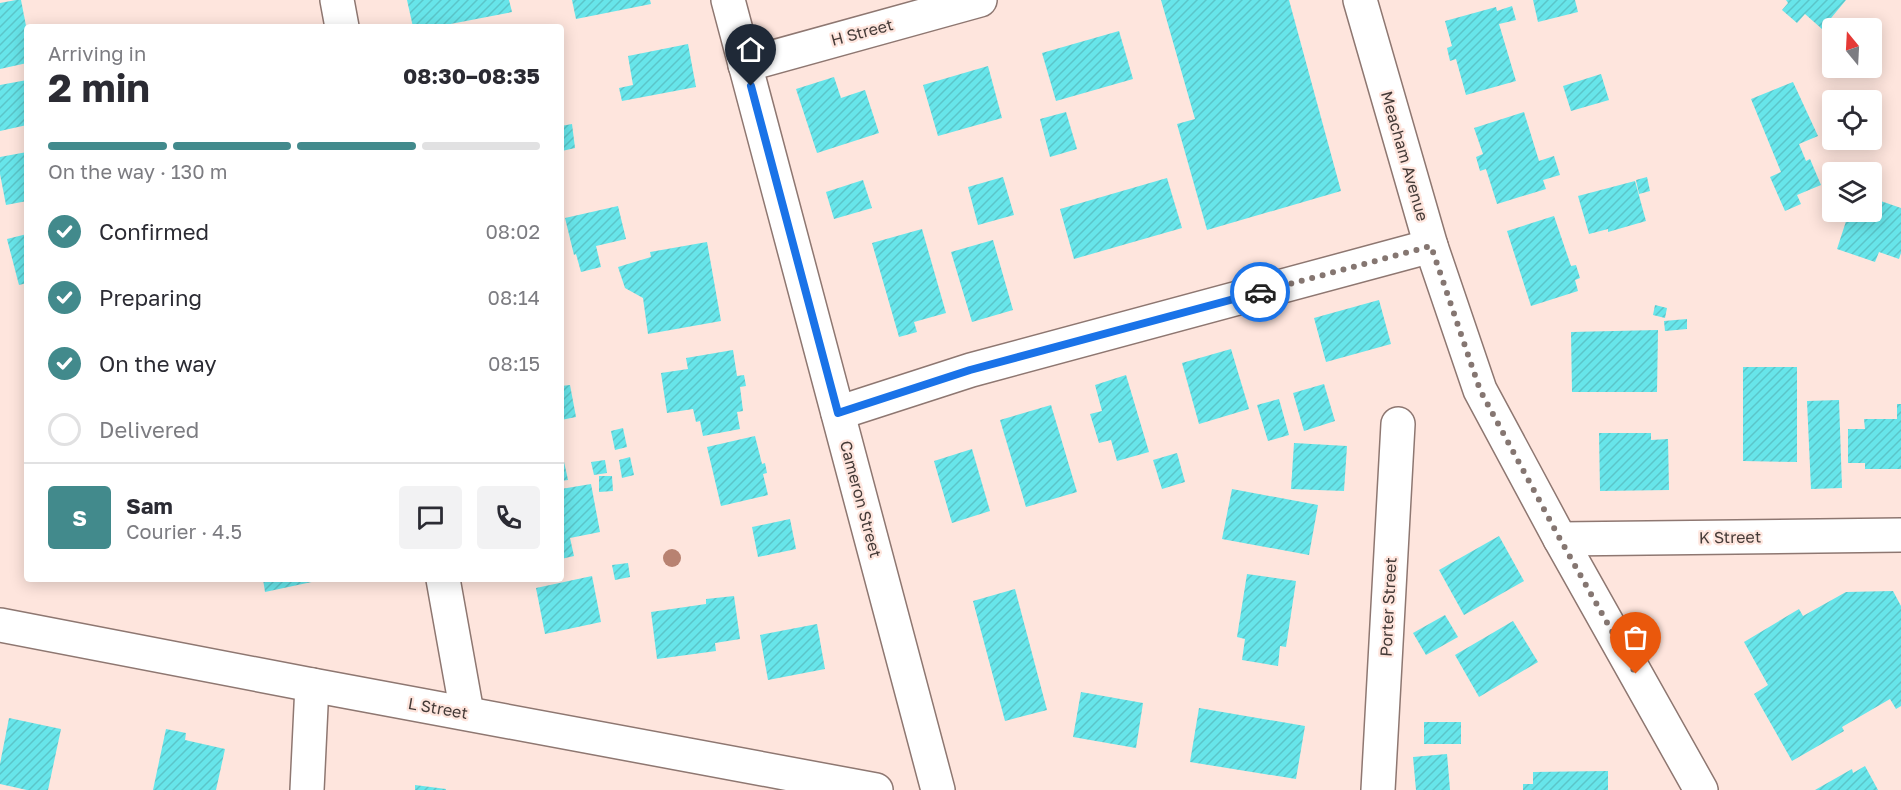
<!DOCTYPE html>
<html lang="en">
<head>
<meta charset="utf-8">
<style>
	:root { --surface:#fff; --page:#f2f2f3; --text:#2b2b33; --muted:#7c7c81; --line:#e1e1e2; --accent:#428a8c }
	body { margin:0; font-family:"Golos Text",sans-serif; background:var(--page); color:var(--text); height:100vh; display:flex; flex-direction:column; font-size:22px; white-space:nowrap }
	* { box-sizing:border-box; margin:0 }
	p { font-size:20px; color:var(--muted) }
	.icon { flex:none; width:33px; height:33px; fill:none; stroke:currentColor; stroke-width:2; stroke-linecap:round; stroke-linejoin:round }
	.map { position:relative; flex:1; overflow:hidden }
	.side { position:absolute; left:24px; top:24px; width:540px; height:558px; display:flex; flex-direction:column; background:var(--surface); border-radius:6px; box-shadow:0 3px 15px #0003 }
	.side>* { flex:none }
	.needle { width:39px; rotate:342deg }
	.buttons { position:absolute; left:1822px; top:18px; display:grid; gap:12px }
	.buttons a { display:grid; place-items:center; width:60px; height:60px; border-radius:6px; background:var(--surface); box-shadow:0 3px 15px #0003; font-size:30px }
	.pin { position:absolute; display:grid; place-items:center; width:51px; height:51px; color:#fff; margin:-62px -26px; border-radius:50% 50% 50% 0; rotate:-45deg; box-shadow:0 0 6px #0007 }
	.pin .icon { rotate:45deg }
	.courier { position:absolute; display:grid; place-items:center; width:60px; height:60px; margin:-30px; border:4px solid #1a73e8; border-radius:50%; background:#fff; color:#222; box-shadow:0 2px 8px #0007 }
	.head em { font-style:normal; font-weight:700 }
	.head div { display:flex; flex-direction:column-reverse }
	.head { display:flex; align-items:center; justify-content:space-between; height:102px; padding:0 24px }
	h1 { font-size:39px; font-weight:700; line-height:45px }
	.bar { display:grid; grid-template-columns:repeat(4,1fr); gap:9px 6px; align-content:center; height:72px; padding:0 24px }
	.bar i { height:8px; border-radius:4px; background:var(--line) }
	.bar .current { background:var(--accent) }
	.bar p { grid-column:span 4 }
	.line { display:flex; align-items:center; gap:15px; padding:0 24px; border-top:2px solid var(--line) }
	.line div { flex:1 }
	.round { display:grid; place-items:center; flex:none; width:63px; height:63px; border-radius:6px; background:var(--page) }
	ol { padding:0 24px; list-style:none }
	li { display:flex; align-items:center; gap:18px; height:66px }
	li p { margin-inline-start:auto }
	li .icon { padding:6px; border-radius:50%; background:var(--accent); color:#fff; stroke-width:4 }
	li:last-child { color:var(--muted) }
	li i { width:33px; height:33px; border:3px solid var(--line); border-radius:50% }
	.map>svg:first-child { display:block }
	.building { fill:url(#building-hatch) }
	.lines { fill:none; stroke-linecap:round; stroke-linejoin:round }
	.minor-casing { stroke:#8e7771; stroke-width:36 }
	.major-casing { stroke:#8e7771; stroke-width:36 }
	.minor { stroke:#fff; stroke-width:33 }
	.major { stroke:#fff; stroke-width:33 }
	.tree { fill:#b88271 }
	.done { stroke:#857671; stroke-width:6; stroke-dasharray:0 10.8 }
	.route { stroke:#1a73e8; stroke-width:8 }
	.labels { text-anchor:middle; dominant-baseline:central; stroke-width:4.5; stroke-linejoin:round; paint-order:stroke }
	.street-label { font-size:16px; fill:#443a37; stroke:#fee5dd }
</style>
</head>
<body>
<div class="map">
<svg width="1901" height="790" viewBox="0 0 1901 790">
	<defs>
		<pattern id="building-hatch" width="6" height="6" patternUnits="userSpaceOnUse" patternTransform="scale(1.5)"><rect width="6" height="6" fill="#67e5ea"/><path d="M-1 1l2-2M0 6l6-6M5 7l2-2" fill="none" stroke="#5bc5c9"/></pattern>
	</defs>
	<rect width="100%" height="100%" fill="#fee5dd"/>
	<g class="building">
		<polygon points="16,0 21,0 27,31 27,63 0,69 0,3"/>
		<polygon points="407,0 509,0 512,12 435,27 413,27"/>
		<polygon points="572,0 650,0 651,4 576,19"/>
		<polygon points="1161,0 1289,0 1341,191 1207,230 1177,124 1195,119"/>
		<polygon points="1533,0 1575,0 1578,12 1538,22"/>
		<polygon points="1786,0 1846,0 1822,29 1805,14 1797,23 1782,10 1788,3"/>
		<polygon points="1512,6 1516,20 1499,24 1516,81 1466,95 1456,59 1450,61 1447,48 1452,46 1445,21 1496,7 1497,11"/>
		<polygon points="1119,31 1133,79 1056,101 1042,53"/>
		<polygon points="688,44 696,87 622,101 619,88 633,85 628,56"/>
		<polygon points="988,66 1002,118 938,136 923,85"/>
		<polygon points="1601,74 1609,100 1571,111 1563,86"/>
		<polygon points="834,77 841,98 865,90 879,133 817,153 796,89"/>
		<polygon points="27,80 27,125 0,131 0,85"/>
		<polygon points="1793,82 1818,136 1799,144 1806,161 1810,159 1821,185 1797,195 1801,204 1785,211 1770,177 1781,172 1751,99"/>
		<polygon points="1066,112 1077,149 1050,157 1040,119"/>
		<polygon points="1524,112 1539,161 1554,156 1560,175 1543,180 1546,189 1497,204 1486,169 1480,171 1476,157 1483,154 1474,128"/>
		<polygon points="572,124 575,148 562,151 561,126"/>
		<polygon points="27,152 27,201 6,205 0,174 0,157"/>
		<polygon points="1003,177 1014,215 978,225 968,187"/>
		<polygon points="1647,177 1650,191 1639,194 1636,180"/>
		<polygon points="1167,178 1182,228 1074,259 1060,209"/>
		<polygon points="863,180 872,208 834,219 826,192"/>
		<polygon points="1635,181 1646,221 1608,232 1608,229 1589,234 1578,196"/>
		<polygon points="1872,198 1901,208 1901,253 1899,259 1879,252 1875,262 1837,249 1849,212 1872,212"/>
		<polygon points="618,206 626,239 596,246 601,267 581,272 576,254 574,255 565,218"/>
		<polygon points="1554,216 1571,266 1576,265 1580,278 1575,280 1578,291 1531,306 1507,231"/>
		<polygon points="922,229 946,313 914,322 917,332 899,337 872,243"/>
		<polygon points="27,234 27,283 19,285 7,239"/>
		<polygon points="993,240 1013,310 972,322 951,252"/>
		<polygon points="707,242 721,321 648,334 643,298 625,288 618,267 651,257 650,252"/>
		<polygon points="1379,300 1391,344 1326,362 1314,318"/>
		<polygon points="1655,305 1667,308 1665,318 1653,315"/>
		<polygon points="1687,319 1687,329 1665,331 1664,321"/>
		<polygon points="1658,330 1657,392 1572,392 1571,332"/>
		<polygon points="1231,349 1249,409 1199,424 1182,363"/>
		<polygon points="733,350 737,376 744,375 746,386 740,387 743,411 737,412 740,429 703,436 700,421 696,422 693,409 667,413 661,373 688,369 686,358"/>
		<polygon points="1743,367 1797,367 1797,462 1743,461"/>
		<polygon points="1126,375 1149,452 1117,461 1111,440 1099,443 1090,414 1102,411 1095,385"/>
		<polygon points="1324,384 1335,421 1304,431 1293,393"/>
		<polygon points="570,385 576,417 561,420 561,386"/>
		<polygon points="1279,399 1289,435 1268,441 1257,405"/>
		<polygon points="1839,400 1842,488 1811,489 1807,401"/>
		<polygon points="1897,404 1901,404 1901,469 1865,469 1865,463 1848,463 1848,429 1865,429 1864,419 1897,419"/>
		<polygon points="1051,405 1077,492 1026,507 1000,420"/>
		<polygon points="623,428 627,447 615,450 611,431"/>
		<polygon points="1599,433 1651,433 1651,440 1668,439 1669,490 1600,491"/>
		<polygon points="755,436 762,464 765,463 767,473 763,474 768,495 721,506 707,447"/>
		<polygon points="1294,443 1347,446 1344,491 1291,489"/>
		<polygon points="561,448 568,480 561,481"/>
		<polygon points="972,449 990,511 952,523 934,461"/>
		<polygon points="1177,453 1185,482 1162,489 1153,460"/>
		<polygon points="630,457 634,475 622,478 619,460"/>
		<polygon points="605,460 607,473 594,475 591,462"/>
		<polygon points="599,476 612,476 613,491 599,492"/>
		<polygon points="591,484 600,532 570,538 574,556 561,559 561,489"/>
		<polygon points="1232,489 1318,505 1309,555 1222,539"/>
		<polygon points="790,519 796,549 758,557 752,527"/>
		<polygon points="1499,536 1524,581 1464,615 1439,570"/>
		<polygon points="628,563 630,577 615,580 612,565"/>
		<polygon points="1247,574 1296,581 1286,647 1280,646 1278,666 1242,660 1245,639 1237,637"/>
		<polygon points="592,576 601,622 545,634 536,588"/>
		<polygon points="263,579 321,579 321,580 265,592"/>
		<polygon points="1015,589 1047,710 1005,721 973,601"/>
		<polygon points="1893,591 1901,606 1901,706 1896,709 1890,699 1842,727 1844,731 1792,761 1754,694 1768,685 1744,642 1799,609 1803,616 1846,592"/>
		<polygon points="734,596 740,639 715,643 716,651 657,659 651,612 706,604 706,599"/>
		<polygon points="1445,615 1458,637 1426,655 1413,633"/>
		<polygon points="1513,621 1538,662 1479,697 1455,655"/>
		<polygon points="817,624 825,669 768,680 760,635"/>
		<polygon points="1081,692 1143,703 1136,748 1073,737"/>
		<polygon points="1199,708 1305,726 1296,779 1190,762"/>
		<polygon points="9,718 61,729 48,790 27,790 0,784 0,764"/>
		<rect x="1424" y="722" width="37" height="22"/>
		<polygon points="166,729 186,733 185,740 225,749 216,790 153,790"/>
		<polygon points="1447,754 1450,790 1416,790 1413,757"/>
		<polygon points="1865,766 1878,790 1815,790 1852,769 1853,773"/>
		<polygon points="1608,771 1608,790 1523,790 1523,784 1533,784 1533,772"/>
		<polygon points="415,785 446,789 446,790 415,790"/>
	</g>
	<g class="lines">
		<defs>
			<g id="minor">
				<polyline points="337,0 342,27"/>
				<polyline points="728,0 938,790"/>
				<polyline points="745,65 980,0"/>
				<polyline points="838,413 971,370 1431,246"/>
				<polyline points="1560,539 1901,535"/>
				<polyline points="443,579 467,713"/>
				<polyline points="0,625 312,685 876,790"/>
				<polyline points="307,790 312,685"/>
				<polyline points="1378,790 1398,424"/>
			</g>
			<polyline id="major" points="1360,0 1431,246 1480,390 1560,539 1701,790"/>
		</defs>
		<use href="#minor" class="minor-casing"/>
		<use href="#major" class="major-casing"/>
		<use href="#minor" class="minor"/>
		<use href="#major" class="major"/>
	</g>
	<circle class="tree" cx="672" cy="558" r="9"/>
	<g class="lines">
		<polyline class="done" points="1260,292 1431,246 1480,390 1560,539 1636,674"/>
		<polyline class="route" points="751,86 838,413 970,370 1260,292"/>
	</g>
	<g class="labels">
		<g class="street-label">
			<text transform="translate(862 32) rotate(-15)">H Street</text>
			<text transform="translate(1405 156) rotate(74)">Meacham Avenue</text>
			<text transform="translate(861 499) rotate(75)">Cameron Street</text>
			<text transform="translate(1730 537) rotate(-1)">K Street</text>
			<text transform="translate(1388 607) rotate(-87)">Porter Street</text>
			<text transform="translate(438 708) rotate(10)">L Street</text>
		</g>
	</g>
</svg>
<div class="buttons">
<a><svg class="needle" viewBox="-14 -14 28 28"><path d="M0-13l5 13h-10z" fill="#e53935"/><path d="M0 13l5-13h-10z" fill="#7c7c81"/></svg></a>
<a><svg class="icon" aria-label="locate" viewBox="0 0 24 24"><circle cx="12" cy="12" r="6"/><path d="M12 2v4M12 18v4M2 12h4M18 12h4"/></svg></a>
<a><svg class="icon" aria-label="layers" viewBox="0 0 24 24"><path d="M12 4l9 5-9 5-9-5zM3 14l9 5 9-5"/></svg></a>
</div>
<div class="pin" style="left:1636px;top:674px;background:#ea580c"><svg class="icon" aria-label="bag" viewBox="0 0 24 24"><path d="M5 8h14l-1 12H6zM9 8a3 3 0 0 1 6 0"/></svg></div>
<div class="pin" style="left:751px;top:86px;background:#1f2937"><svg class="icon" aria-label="home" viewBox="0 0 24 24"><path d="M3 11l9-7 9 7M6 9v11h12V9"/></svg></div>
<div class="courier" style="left:1260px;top:292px"><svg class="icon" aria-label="car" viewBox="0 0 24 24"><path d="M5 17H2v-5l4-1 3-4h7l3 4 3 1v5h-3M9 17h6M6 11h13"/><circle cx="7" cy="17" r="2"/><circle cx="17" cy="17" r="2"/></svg></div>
<section class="side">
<div class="head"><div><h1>2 min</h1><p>Arriving in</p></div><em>08:30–08:35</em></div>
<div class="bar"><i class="current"></i><i class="current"></i><i class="current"></i><i></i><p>On the way · 130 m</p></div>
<ol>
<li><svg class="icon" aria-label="check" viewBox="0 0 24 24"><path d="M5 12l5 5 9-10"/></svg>Confirmed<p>08:02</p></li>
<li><svg class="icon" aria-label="check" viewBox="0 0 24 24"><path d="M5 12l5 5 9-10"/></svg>Preparing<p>08:14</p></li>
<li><svg class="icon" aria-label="check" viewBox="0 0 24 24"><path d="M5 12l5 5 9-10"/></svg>On the way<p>08:15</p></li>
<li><i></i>Delivered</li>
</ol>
<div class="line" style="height:108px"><b class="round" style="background:var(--accent);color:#fff">S</b><div><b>Sam</b><p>Courier · 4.5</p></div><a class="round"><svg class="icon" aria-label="chat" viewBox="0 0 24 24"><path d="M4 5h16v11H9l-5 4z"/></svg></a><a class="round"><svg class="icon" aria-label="phone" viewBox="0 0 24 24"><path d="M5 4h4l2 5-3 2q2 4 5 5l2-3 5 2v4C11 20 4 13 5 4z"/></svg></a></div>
</section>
</div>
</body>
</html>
